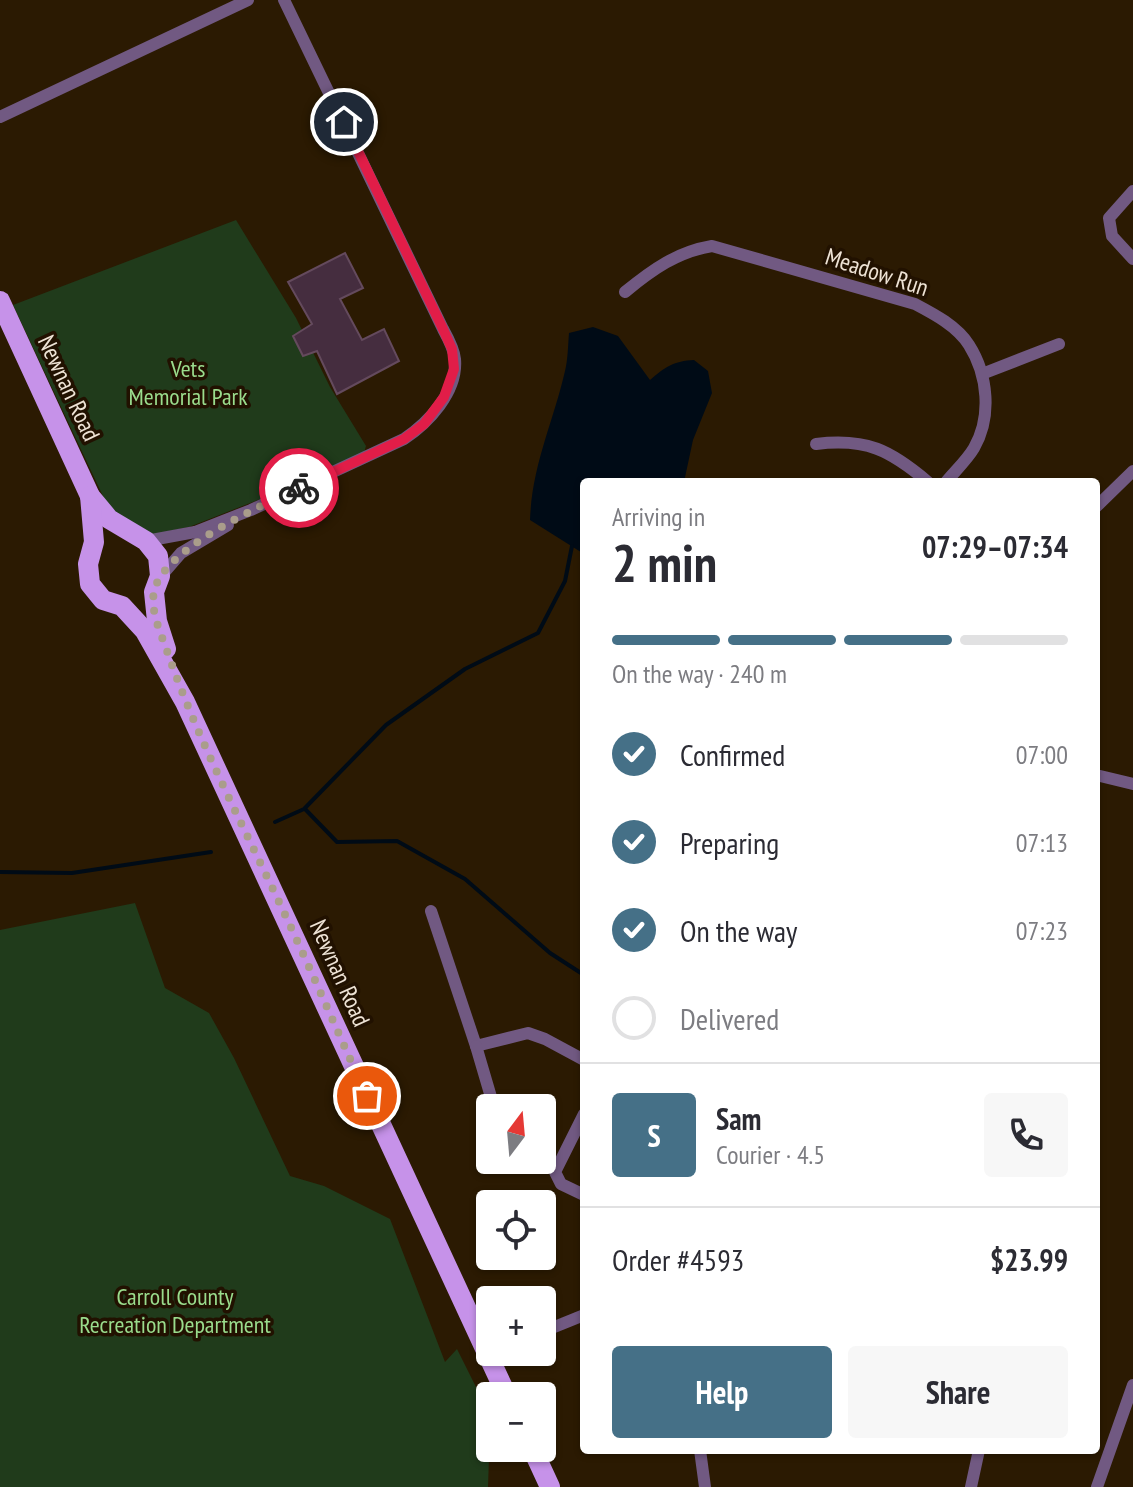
<!DOCTYPE html>
<html lang="en">
<head>
<meta charset="utf-8">
<style>
	:root { --surface:#fff; --page:#f7f7f7; --text:#2b2b33; --muted:#7c7c81; --line:#e1e1e2; --accent:#457087 }
	body { margin:0; font-family:"PT Sans Narrow",sans-serif; background:var(--page); color:var(--text); height:100vh; display:flex; flex-direction:column; font-size:30px; white-space:nowrap }
	* { box-sizing:border-box; margin:0 }
	p { font-size:26px; color:var(--muted) }
	.icon { flex:none; width:44px; height:44px; fill:none; stroke:currentColor; stroke-width:2; stroke-linecap:round; stroke-linejoin:round }
	.map { position:relative; flex:1; overflow:hidden }
	.panel { position:absolute; left:580px; top:478px; width:520px; height:976px; display:flex; flex-direction:column; background:var(--surface); border-radius:8px; box-shadow:0 2px 6px #0004 }
	.panel>* { flex:none }
	.needle { width:52px; rotate:16deg }
	.buttons { position:absolute; left:476px; top:1094px; display:grid; gap:16px }
	.buttons a { display:grid; place-items:center; width:80px; height:80px; border-radius:8px; background:var(--surface); box-shadow:0 2px 6px #0004; font-size:40px }
	.pin { position:absolute; display:grid; place-items:center; width:68px; height:68px; color:#fff; margin:-34px; border:4px solid #fff; border-radius:50%; box-shadow:0 2px 8px #0007 }
	.courier { position:absolute; display:grid; place-items:center; width:80px; height:80px; margin:-40px; border:6px solid #e11d48; border-radius:50%; background:#fff; color:#222; box-shadow:0 2px 10px #0007 }
	.head em { font-style:normal; font-weight:700 }
	.head div { display:flex; flex-direction:column-reverse }
	.head { display:flex; align-items:center; justify-content:space-between; height:136px; padding:0 32px }
	h1 { font-size:52px; font-weight:700; line-height:60px }
	.bar { display:grid; grid-template-columns:repeat(4,1fr); gap:12px 8px; align-content:center; height:96px; padding:0 32px }
	.bar i { height:10px; border-radius:6px; background:var(--line) }
	.bar .current { background:var(--accent) }
	.bar p { grid-column:span 4 }
	.line { display:flex; align-items:center; gap:20px; padding:0 32px; border-top:2px solid var(--line) }
	.line div { flex:1 }
	.round { display:grid; place-items:center; flex:none; width:84px; height:84px; border-radius:8px; background:var(--page) }
	ol { padding:0 32px; list-style:none }
	li { display:flex; align-items:center; gap:24px; height:88px }
	li p { margin-inline-start:auto }
	li .icon { padding:8px; border-radius:50%; background:var(--accent); color:#fff; stroke-width:4 }
	li:last-child { color:var(--muted) }
	li i { width:44px; height:44px; border:4px solid var(--line); border-radius:50% }
	.button { display:flex; gap:16px; margin-top:auto; padding:16px 32px }
	.button a { flex:1; height:92px; border-radius:8px; background:var(--accent); color:#fff; font-size:32px; font-weight:700; line-height:92px; text-align:center }
	.button a+a { background:var(--page); color:var(--text) }
	.map>svg:first-child { display:block }
	.green { fill:#203b1b }
	.water { fill:#000b16 }
	.lines { fill:none; stroke-linecap:round; stroke-linejoin:round }
	.stream { stroke:#000b16; stroke-width:4 }
	.building { fill:#452d3f; stroke:#644a5d; stroke-width:2 }
	.minor { stroke:#715982; stroke-width:12 }
	.primary { stroke:#c692e9; stroke-width:20 }
	.done { stroke:#aa9d8b; stroke-width:8; stroke-dasharray:0 14.4 }
	.route { stroke:#e11d48; stroke-width:10 }
	.labels { text-anchor:middle; dominant-baseline:central; stroke-width:7; stroke-linejoin:round; paint-order:stroke }
	.street-label { font-size:24px; fill:#eee3d5; stroke:#211100 }
	.park-label { font-size:24px; fill:#9adc8c; stroke:#211100 }
</style>
</head>
<body>
<div class="map">
<svg width="1133" height="1487" viewBox="0 0 1133 1487">
	<rect width="100%" height="100%" fill="#2b1a02"/>
	<g class="green">
		<polygon points="236,220 296,318 330,387 366,446 362,459 189,527 150,535 110,511 13,305"/>
		<polygon points="135,903 165,988 209,1013 234,1058 290,1176 324,1186 390,1219 445,1362 457,1349 481,1397 489,1458 488,1487 0,1487 0,930"/>
	</g>
	<path class="water" d="M593,327L618,336L650,380C665,367 674,361 694,360L708,371L712,393L693,440L684,482H584V554L530,520C532,465 553,423 565,371C568,359 568,345 569,333Z"/>
	<g class="lines">
		<g class="stream">
			<polyline points="305,809 337,842 397,841 465,879 550,953 584,975"/>
			<polyline points="275,822 304,809 386,725 465,669 538,633 565,581 572,546"/>
			<polyline points="0,872 72,873 211,852"/>
		</g>
	</g>
	<polygon class="building" points="345,253 363,288 340,299 362,340 384,329 399,361 337,394 317,351 303,356 293,336 312,324 288,282"/>
	<g class="lines">
		<g class="minor">
			<polyline points="0,117 248,0"/>
			<polyline points="1133,191 1109,218 1112,236 1133,259"/>
			<path d="M625,292C653,269 677,252 712,246L915,304C934,314 957,326 969,345C988,375 992,417 974,448C967,460 955,471 946,482"/>
			<polyline points="982,374 1059,344"/>
			<path d="M816,444C867,438 890,450 928,482"/>
			<polyline points="1096,507 1133,471"/>
			<path d="M146,541L195,532L251,510L404,439C428,423 458,392 455,359C454,349 448,338 443,329L284,0"/>
			<polyline points="161,576 181,553 228,525"/>
			<polyline points="1096,775 1133,784"/>
			<polyline points="431,911 476,1046 528,1033 545,1039 584,1060"/>
			<polyline points="476,1046 491,1097"/>
			<polyline points="584,1114 555,1172 561,1184 584,1195"/>
			<polyline points="542,1332 584,1315"/>
			<polyline points="700,1450 705,1487"/>
			<polyline points="971,1487 979,1450"/>
			<polyline points="1097,1487 1133,1385"/>
		</g>
		<g class="primary">
			<polyline points="0,301 90,496 109,519 146,541 158,556 160,576 154,592 157,621 166,649"/>
			<polyline points="90,496 94,542 88,564 90,584 103,600 122,606 145,631 185,702 507,1396"/>
			<polyline points="532,1448 550,1487"/>
		</g>
	</g>
	<g class="lines">
		<path class="done" d="M299,488C261,506 162,549 154,592C150,610 161,634 167,651C201,749 251,840 294,934C319,988 342,1042 367,1096"/>
		<polyline class="route" points="299,488 404,439 424,424 444,397 454,369 452,349 443,329 344,122"/>
	</g>
	<g class="labels">
		<g class="street-label">
			<text transform="translate(877 272) rotate(18)">Meadow Run</text>
			<text transform="translate(69 388) rotate(65)">Newnan Road</text>
			<text transform="translate(340 973) rotate(66)">Newnan Road</text>
		</g>
		<g class="park-label">
			<text x="188" y="368">Vets<tspan x="188" dy="28">Memorial Park</tspan></text>
			<text x="175" y="1296">Carroll County<tspan x="175" dy="28">Recreation Department</tspan></text>
		</g>
	</g>
</svg>
<div class="buttons">
<a><svg class="needle" viewBox="-14 -14 28 28"><path d="M0-13l5 13h-10z" fill="#e53935"/><path d="M0 13l5-13h-10z" fill="#7c7c81"/></svg></a>
<a><svg class="icon" aria-label="locate" viewBox="0 0 24 24"><circle cx="12" cy="12" r="6"/><path d="M12 2v4M12 18v4M2 12h4M18 12h4"/></svg></a>
<a>+</a>
<a>−</a>
</div>
<div class="pin" style="left:367px;top:1096px;background:#ea580c"><svg class="icon" aria-label="bag" viewBox="0 0 24 24"><path d="M5 8h14l-1 12H6zM9 8a3 3 0 0 1 6 0"/></svg></div>
<div class="pin" style="left:344px;top:122px;background:#1f2937"><svg class="icon" aria-label="home" viewBox="0 0 24 24"><path d="M3 11l9-7 9 7M6 9v11h12V9"/></svg></div>
<div class="courier" style="left:299px;top:488px"><svg class="icon" aria-label="bike" viewBox="0 0 24 24"><circle cx="6" cy="16" r="4"/><circle cx="18" cy="16" r="4"/><path d="M6 16l4-8h5l3 8M10 8l3 8H6M13 5h3"/></svg></div>
<section class="panel">
<div class="head"><div><h1>2 min</h1><p>Arriving in</p></div><em>07:29–07:34</em></div>
<div class="bar"><i class="current"></i><i class="current"></i><i class="current"></i><i></i><p>On the way · 240 m</p></div>
<ol>
<li><svg class="icon" aria-label="check" viewBox="0 0 24 24"><path d="M5 12l5 5 9-10"/></svg>Confirmed<p>07:00</p></li>
<li><svg class="icon" aria-label="check" viewBox="0 0 24 24"><path d="M5 12l5 5 9-10"/></svg>Preparing<p>07:13</p></li>
<li><svg class="icon" aria-label="check" viewBox="0 0 24 24"><path d="M5 12l5 5 9-10"/></svg>On the way<p>07:23</p></li>
<li><i></i>Delivered</li>
</ol>
<div class="line" style="height:144px"><b class="round" style="background:var(--accent);color:#fff">S</b><div><b>Sam</b><p>Courier · 4.5</p></div><a class="round"><svg class="icon" aria-label="phone" viewBox="0 0 24 24"><path d="M5 4h4l2 5-3 2q2 4 5 5l2-3 5 2v4C11 20 4 13 5 4z"/></svg></a></div>
<div class="line" style="height:104px"><div>Order #4593</div><b>$23.99</b></div>
<div class="button"><a>Help</a><a>Share</a></div>
</section>
</div>
</body>
</html>
